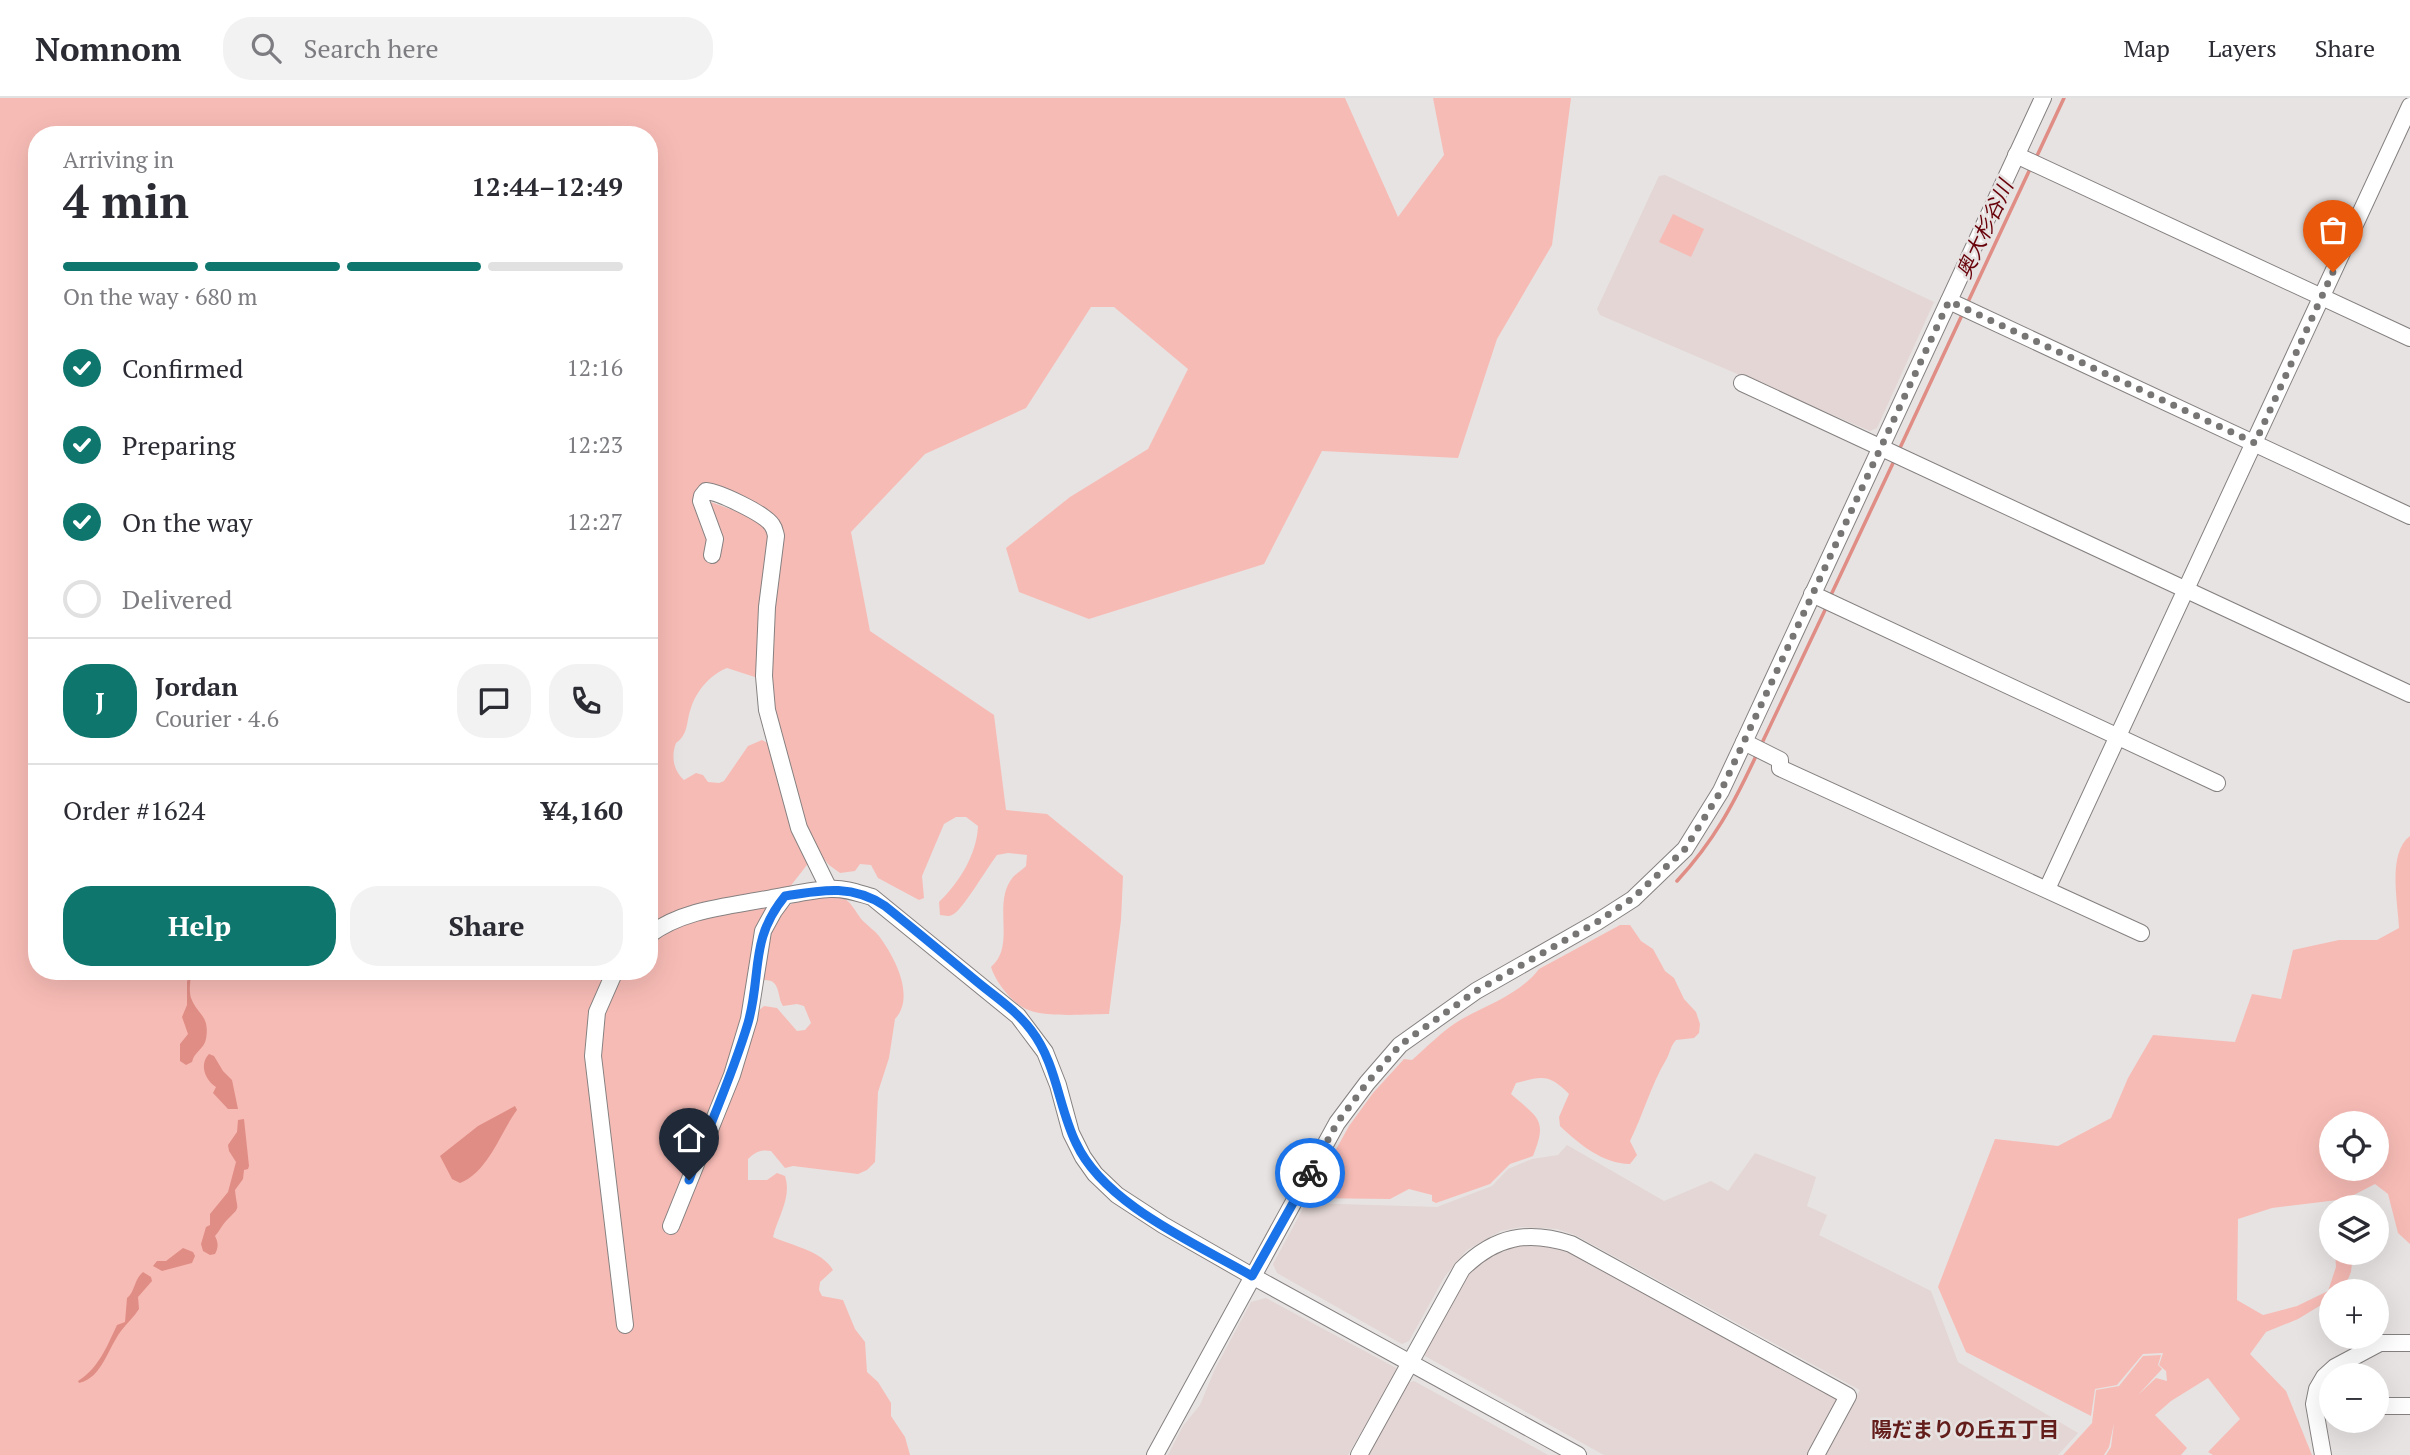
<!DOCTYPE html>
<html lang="en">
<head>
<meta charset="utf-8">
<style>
	:root { --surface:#fff; --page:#f2f2f3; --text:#2b2b33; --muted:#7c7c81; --line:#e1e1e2; --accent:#0f766e }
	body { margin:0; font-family:"PT Serif","Noto Sans JP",serif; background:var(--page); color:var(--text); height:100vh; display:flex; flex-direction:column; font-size:26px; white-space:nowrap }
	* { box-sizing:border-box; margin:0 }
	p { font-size:23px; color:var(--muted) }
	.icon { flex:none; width:38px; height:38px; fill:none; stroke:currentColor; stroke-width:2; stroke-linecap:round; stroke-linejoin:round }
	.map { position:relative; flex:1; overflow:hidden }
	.drawer { position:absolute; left:28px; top:28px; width:630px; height:854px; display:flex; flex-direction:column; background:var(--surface); border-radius:28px; box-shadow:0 7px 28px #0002 }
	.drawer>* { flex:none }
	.controls { position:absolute; left:2319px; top:1013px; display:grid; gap:14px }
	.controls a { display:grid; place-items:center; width:70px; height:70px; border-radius:50%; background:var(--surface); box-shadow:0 7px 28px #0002; font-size:35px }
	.pin { position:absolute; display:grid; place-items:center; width:60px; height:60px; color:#fff; margin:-72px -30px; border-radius:50% 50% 50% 0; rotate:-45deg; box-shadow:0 0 7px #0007 }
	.pin .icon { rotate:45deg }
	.courier { position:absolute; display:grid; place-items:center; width:70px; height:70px; margin:-35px; border:5px solid #1a73e8; border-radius:50%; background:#fff; color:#222; box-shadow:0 2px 9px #0007 }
	.head em { font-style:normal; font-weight:600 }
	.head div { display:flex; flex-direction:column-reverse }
	.head { display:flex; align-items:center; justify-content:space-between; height:119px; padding:0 35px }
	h1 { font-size:46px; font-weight:600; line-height:52px }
	.bar { display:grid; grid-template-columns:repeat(4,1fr); gap:10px 7px; align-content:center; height:84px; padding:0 35px }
	.bar i { height:9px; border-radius:5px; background:var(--line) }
	.bar .on { background:var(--accent) }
	.bar p { grid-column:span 4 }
	.line { display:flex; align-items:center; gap:18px; padding:0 35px; border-top:2px solid var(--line) }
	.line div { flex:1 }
	.round { display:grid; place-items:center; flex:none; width:74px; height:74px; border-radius:28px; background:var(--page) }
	ol { padding:0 35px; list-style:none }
	li { display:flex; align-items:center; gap:21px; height:77px }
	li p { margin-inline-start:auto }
	li .icon { padding:7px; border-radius:50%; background:var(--accent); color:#fff; stroke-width:4 }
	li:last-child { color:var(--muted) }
	li i { width:38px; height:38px; border:4px solid var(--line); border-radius:50% }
	.cta { display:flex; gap:14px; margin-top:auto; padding:14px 35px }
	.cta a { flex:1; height:80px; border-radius:28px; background:var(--accent); color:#fff; font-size:28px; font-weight:600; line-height:80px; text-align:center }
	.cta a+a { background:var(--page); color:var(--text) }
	header { display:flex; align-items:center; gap:42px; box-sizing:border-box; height:98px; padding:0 35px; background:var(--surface); border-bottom:2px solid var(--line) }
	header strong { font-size:33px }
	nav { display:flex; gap:38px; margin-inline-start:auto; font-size:24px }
	.search { width:490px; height:63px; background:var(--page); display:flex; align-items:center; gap:18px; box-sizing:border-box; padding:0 24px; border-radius:28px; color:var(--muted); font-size:26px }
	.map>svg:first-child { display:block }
	.built { fill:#e3d6d4 }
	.green { fill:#f7bbb5; fill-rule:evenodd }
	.water { fill:#e08d85 }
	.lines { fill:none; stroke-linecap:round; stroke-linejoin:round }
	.stream { stroke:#e08d85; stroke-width:3.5 }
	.minor-casing { stroke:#868181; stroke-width:18 }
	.minor { stroke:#fff; stroke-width:16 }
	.done { stroke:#787575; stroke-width:7; stroke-dasharray:0 12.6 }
	.route { stroke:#1a73e8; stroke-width:9 }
	.labels { text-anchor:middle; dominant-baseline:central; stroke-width:5; stroke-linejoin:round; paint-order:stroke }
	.water-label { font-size:21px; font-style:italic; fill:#680009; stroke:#e7e3e2 }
	.neighbourhood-label { font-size:21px; font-weight:bold; fill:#631e1c; stroke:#e7e3e2 }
</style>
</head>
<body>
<header>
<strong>Nomnom</strong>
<div class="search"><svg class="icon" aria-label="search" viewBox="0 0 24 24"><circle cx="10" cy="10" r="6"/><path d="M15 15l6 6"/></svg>Search here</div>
<nav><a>Map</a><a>Layers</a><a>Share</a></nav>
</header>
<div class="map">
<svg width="2410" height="1357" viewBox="0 0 2410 1357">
	<rect width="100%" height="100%" fill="#e7e3e2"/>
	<g class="built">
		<polygon points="1665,77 1934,204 1877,330 1870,333 1600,217 1597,211 1659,78"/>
		<polygon points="1567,1047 1664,1103 1711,1083 1728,1093 1755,1055 1816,1079 1807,1108 1827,1117 1819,1137 1931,1193 1958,1264 2078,1335 2058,1357 1825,1357 1860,1292 1575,1137 1557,1131 1521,1129 1501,1133 1467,1152 1445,1178 1409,1243 1402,1246 1277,1175 1273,1166 1306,1105 1437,1109 1492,1088 1508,1071 1532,1061 1558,1057"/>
		<polygon points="1523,1144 1570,1152 1835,1298 1837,1306 1808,1357 1604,1357 1425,1258 1422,1251 1467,1174 1494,1153"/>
		<polygon points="1266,1200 1398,1271 1348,1357 1168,1357 1183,1328 1200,1307 1215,1271 1251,1204"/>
		<polygon points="1414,1283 1548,1357 1366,1357 1407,1285"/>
	</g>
	<g class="green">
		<path d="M0,0H1345L1398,119L1444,57L1433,0H1571L1552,147L1497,241L1458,360L1322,353L1264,466L1089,521L1019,494L1006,450L1070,399L1148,351L1188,271L1114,209H1091L1026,310L925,356L851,434L870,533L994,617L1006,712L1047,716L1123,778L1121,822L1109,916C1088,916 1044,920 1026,911C1012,905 995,883 991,869C1017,847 991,806 1013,779C1017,775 1022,772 1026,768L1027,757L1008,755L997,757C988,768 961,815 952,817C948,819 944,817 940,817L939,804C959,785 977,756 978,728L966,719H956L944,726L922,778L924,800L919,802L878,780L871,767L860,766L855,773L840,775L829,767L813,748L802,722L770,606L768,528L777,431L771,422L764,417L717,392L703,390L699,399L711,443L718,441L704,406L708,403L766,424L773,435L763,510L761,581L727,570C711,576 696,593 691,610C686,623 689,636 676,645C671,658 673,672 684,682L696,675L703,677L708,684L719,685L724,683L748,648L762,642L771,647L795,732L810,763L789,790L698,808L649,829V37H37V873H608L589,917L587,957L620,1227L633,1228L599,959C598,928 604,898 622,873H649V845C685,818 730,814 773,806L762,821L757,834L744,921L726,975L667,1126L675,1130L737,976L757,914L764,908L777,910L797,933L805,932L811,925L804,908L797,906L783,908C778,901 780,887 771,883C768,882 764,882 760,881C764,843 766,807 811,800C819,798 829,795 837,797C851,801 855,814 863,823C868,828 874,832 879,838C894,858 916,898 895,921L889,960L878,994L875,1064L867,1072L858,1076L793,1068L785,1070L771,1053C761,1051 755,1054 748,1061V1082H767L777,1075L785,1078C792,1100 778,1118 773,1139C793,1148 822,1153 833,1172L820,1184L819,1192L822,1198L843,1202L855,1231L865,1244L867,1274L878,1284L891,1305V1318L905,1339L910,1357H0Z"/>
		<polygon points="1673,116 1704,131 1691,159 1659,144"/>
		<path d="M2410,738V1146L2398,1135L2388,1096L2375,1086L2346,1101L2272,1110L2238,1121L2237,1202L2263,1217L2297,1208L2328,1193L2336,1169L2335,1155H2353L2351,1174L2343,1193L2331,1194V1201L2298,1221L2266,1234L2250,1256L2286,1293L2312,1357H2213L2208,1354L2240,1321L2208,1280L2171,1303L2155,1317L2187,1350L2181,1357H2106L2111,1349L2114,1325L2109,1349L2104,1357H2063L2092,1325L2096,1292L2119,1288L2143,1258L2161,1257L2158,1267L2162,1271L2138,1297L2156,1280L2167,1283L2166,1273L2159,1267L2163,1255L2143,1256L2117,1287L2095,1291L2091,1318L1966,1254L1938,1189L1995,1041L2058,1048L2111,1020L2128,980L2153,937L2235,944L2252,896L2281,901L2293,852L2339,842H2377L2399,830C2398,805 2387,755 2410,738ZM2331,1026H2376V1071H2331Z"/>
		<path d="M1620,827H1630L1641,843L1653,851L1665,873L1674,880L1684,901L1696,914L1700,926L1699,935L1694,940L1676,942C1670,949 1670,955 1666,962C1651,987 1643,1017 1630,1043L1637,1057L1630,1066C1603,1066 1579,1046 1560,1028L1559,1019L1569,996C1549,976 1543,978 1516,985L1511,996C1538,1020 1548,1021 1533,1058L1510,1066L1490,1086L1436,1105L1432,1103V1097L1409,1091L1390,1101L1309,1100L1349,1028L1373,995L1404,961L1412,962C1428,948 1443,932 1462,921C1489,906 1520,896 1539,871Z"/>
	</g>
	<g class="water">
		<path d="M191,878C190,885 189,893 191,900C198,918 210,917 206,941C204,951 194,954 192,964L186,967L180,963V946L188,936L182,919L187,907V883Z"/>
		<path d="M209,956L214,958L223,973L232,982L238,1011H228L213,995L216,989C205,982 199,966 209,956Z"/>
		<path d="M515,1008L517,1012C500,1035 489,1073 460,1085L452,1081L440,1058L478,1028Z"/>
		<path d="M244,1021L249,1068L248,1071L244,1072L243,1081L235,1092C237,1114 242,1107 226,1123C222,1127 219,1134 215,1138C218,1144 219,1149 215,1156L210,1157L203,1153L201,1146L206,1129L210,1127V1116L228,1094L236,1064L229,1053L228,1047L237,1034L238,1022Z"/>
		<polygon points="183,1150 193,1154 195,1158 192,1165 162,1173 153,1168 157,1163 166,1163"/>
		<path d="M143,1174L151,1179L152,1183L138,1199L139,1211C134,1219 127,1225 121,1233C108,1250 102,1280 79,1285L78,1283C99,1270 107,1248 117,1227L125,1224L127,1200C135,1194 134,1181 143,1174Z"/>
	</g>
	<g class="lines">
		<g class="stream">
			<polyline points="2036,60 2064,0"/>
			<polyline points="1967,206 2030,71"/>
			<polyline points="1899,352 1962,217"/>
			<polyline points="1831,497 1894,363"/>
			<polyline points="1762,645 1826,510"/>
			<path d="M1677,783C1714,743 1733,707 1756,658"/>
		</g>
		<defs>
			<g id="minor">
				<polyline points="2016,57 2410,240"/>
				<polyline points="1949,203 2410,418"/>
				<polyline points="1742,285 2410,596"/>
				<path d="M712,457L715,441L701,403L702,398L706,393C719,394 765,416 772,427C775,431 775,434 776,438L767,509L764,578L767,612L799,730L829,791"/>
				<polyline points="1812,496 2217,685"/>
				<polyline points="1744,644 1780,662 1780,670 2141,835"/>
				<polyline points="2047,791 2410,8"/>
				<path d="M649,837C683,811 731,808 772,800C791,797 811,792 830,791C845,790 858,795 872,799L1018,918L1045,954L1058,987L1071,1035L1083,1059L1095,1076L1117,1097L1163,1127L1252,1178L1578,1357"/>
				<polyline points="615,873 597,914 593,958 625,1227"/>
				<polyline points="671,1128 732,977 749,921 763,833 774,813 785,798"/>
				<polyline points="2376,1308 2410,1308"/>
				<polyline points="1155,1357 1337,1025 1367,985 1400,947 1476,893 1597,824 1633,801 1685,751 1721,693 1744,644 2043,0"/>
				<path d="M1359,1357L1462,1171C1495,1138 1528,1132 1571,1146L1848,1298L1816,1357"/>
				<polyline points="2323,1357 2314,1306 2317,1291 2324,1279 2335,1269 2380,1245 2410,1245"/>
			</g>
		</defs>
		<use href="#minor" class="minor-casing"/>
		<use href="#minor" class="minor"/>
	</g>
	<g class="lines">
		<polyline class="done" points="1310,1075 1337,1025 1367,985 1400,947 1476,893 1597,824 1633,800 1685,751 1721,693 1949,203 2255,345 2333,174"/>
		<path class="route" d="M689,1082C708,1030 732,979 748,925C762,876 749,842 785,798C822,792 852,786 885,808C915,832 945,857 975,882C994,898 1016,912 1031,932C1057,966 1058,1008 1076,1045C1104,1106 1195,1145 1252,1178L1310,1075"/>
	</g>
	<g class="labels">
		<g class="water-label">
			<text transform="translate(1984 131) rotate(-65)">奥大杉谷川</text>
		</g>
		<g class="neighbourhood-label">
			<text x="1965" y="1331">陽だまりの丘五丁目</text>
		</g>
	</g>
</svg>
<div class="controls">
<a><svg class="icon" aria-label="locate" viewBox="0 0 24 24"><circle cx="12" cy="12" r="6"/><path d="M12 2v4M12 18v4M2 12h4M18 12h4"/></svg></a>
<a><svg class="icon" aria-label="layers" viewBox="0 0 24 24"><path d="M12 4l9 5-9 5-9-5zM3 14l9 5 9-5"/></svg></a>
<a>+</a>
<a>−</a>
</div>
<div class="pin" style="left:2333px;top:174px;background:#ea580c"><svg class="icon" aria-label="bag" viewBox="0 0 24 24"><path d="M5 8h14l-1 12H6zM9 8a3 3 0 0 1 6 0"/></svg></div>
<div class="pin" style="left:689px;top:1082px;background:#1f2937"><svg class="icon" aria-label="home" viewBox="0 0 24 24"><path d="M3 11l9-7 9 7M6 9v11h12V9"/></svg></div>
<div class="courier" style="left:1310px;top:1075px"><svg class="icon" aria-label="bike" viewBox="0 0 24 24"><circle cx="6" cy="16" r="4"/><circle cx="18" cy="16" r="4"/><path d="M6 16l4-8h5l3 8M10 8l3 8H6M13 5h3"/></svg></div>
<section class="drawer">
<div class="head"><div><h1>4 min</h1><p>Arriving in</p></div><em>12:44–12:49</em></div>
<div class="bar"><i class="on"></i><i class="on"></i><i class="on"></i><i></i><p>On the way · 680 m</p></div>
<ol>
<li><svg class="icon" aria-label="check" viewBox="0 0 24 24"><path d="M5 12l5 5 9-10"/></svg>Confirmed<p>12:16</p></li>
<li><svg class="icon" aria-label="check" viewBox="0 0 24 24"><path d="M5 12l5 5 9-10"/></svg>Preparing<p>12:23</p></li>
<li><svg class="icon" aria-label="check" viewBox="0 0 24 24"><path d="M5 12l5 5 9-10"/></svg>On the way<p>12:27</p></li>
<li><i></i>Delivered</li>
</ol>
<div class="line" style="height:126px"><b class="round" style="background:var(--accent);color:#fff">J</b><div><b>Jordan</b><p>Courier · 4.6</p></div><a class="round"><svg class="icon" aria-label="chat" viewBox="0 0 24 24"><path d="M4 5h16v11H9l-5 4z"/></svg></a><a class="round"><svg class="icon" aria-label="phone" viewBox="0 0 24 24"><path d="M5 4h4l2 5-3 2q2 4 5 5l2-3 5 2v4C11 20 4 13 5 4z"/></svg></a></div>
<div class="line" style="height:91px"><div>Order #1624</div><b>¥4,160</b></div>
<div class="cta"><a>Help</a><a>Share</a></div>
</section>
</div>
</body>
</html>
